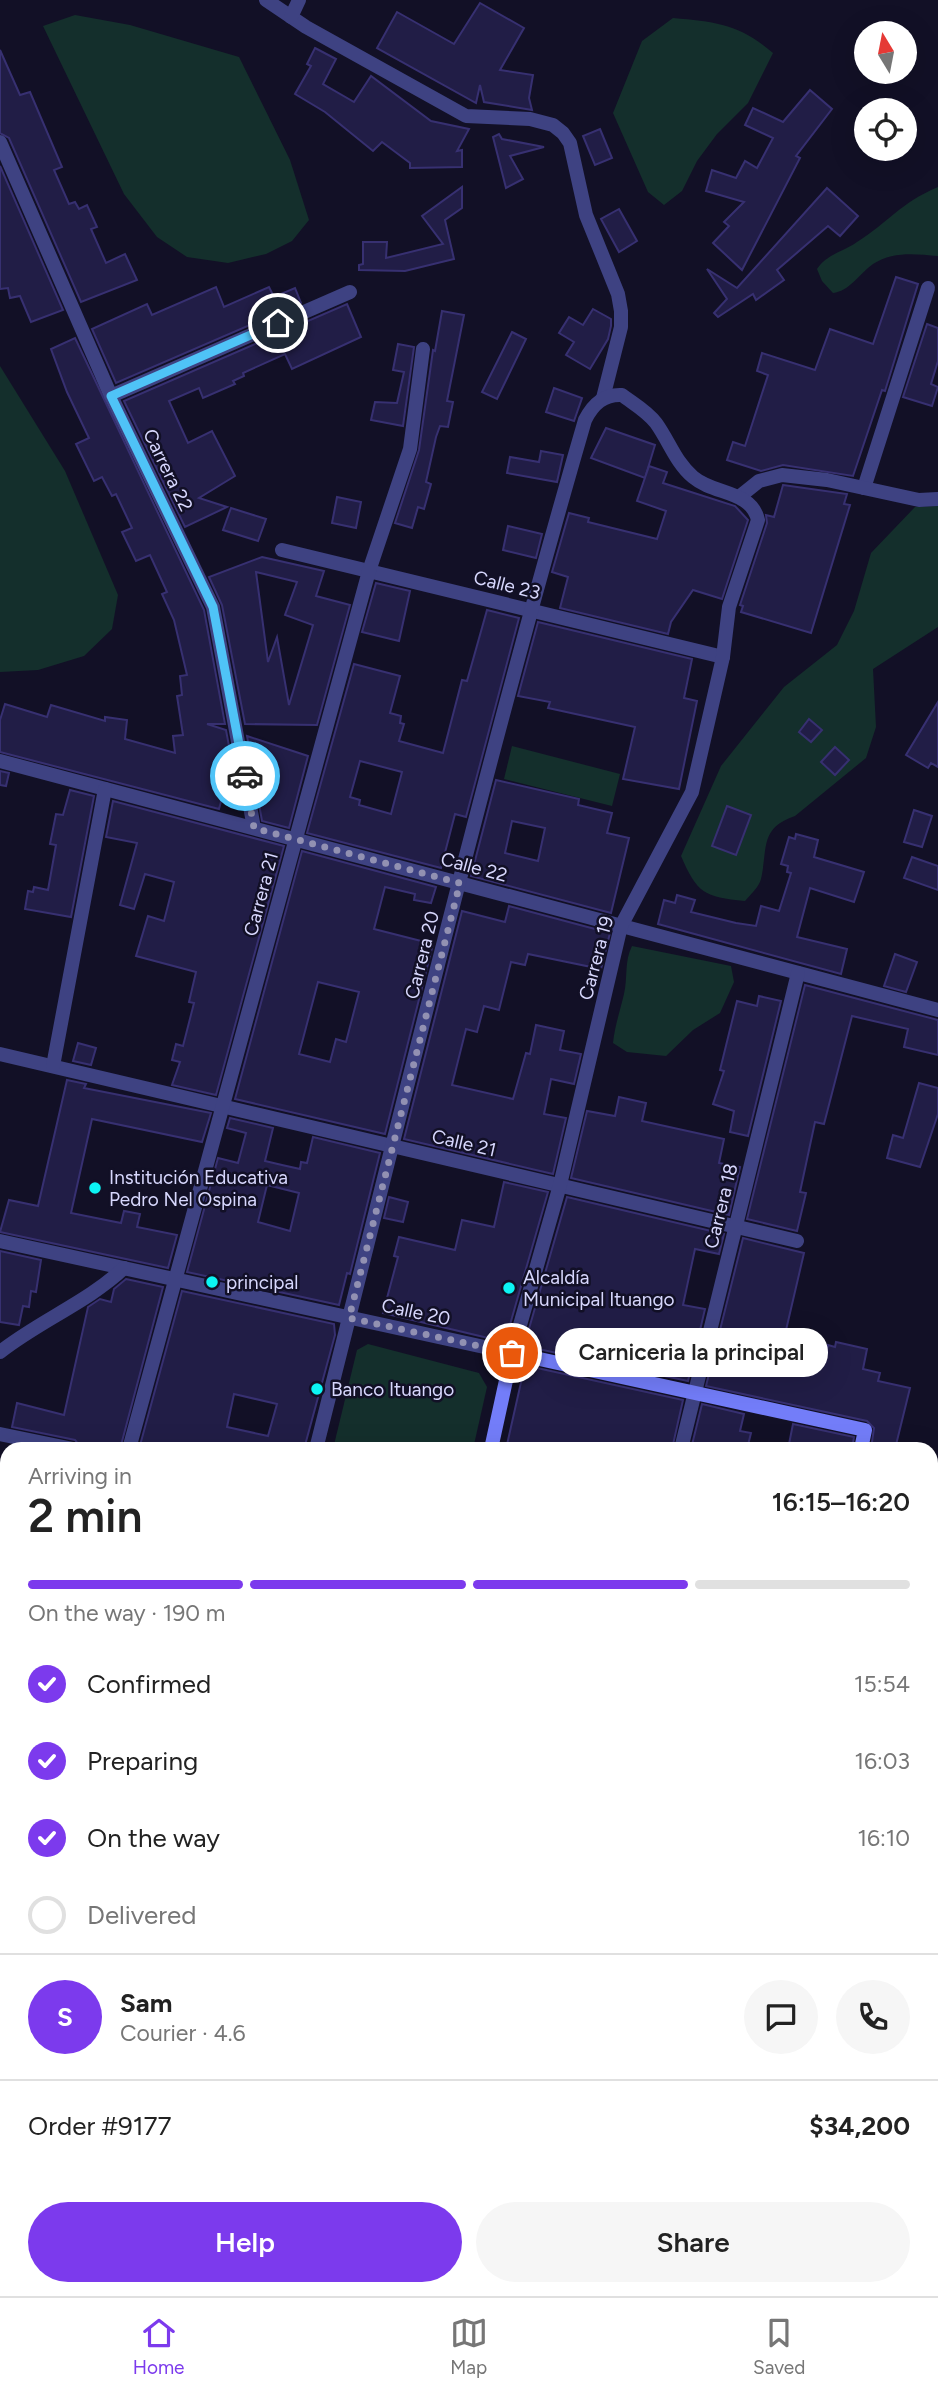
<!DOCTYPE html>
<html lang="en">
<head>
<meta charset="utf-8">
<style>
	:root { --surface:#fff; --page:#f6f6f6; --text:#222; --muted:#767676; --line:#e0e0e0; --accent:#7c3aed }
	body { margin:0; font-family:Figtree,sans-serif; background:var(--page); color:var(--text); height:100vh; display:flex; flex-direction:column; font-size:26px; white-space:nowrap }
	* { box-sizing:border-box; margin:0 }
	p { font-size:23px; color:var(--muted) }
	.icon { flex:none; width:38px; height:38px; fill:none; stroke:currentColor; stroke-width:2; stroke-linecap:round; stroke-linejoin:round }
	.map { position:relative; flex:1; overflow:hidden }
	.drawer { position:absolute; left:0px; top:1442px; width:938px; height:854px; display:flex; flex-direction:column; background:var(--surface); border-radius:21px 21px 0 0; box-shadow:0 7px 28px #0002 }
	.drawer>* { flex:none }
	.needle { width:46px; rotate:350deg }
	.fabs { position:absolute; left:854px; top:21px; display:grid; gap:14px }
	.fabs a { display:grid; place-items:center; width:63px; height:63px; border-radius:50%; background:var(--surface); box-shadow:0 7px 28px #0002; font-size:35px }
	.pin { position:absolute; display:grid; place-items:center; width:60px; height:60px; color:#fff; margin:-30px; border:4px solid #fff; border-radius:50%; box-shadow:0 2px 7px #0007 }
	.courier { position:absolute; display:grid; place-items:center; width:70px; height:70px; margin:-35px; border:5px solid #4fc3f7; border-radius:50%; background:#fff; color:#222; box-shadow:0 2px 9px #0007 }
	.bubble { position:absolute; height:49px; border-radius:24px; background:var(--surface); box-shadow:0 7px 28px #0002; font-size:23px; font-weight:600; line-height:49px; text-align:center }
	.summary em { font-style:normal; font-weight:600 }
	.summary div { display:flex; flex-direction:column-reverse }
	.summary { display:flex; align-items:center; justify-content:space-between; height:119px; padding:0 28px }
	h1 { font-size:46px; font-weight:600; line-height:52px }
	.bar { display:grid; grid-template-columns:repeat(4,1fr); gap:10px 7px; align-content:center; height:84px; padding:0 28px }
	.bar i { height:9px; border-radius:5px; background:var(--line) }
	.bar .current { background:var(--accent) }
	.bar p { grid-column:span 4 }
	.line { display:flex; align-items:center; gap:18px; padding:0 28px; border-top:2px solid var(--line) }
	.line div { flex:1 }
	.round { display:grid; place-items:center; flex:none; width:74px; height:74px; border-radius:37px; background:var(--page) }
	ol { padding:0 28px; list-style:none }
	li { display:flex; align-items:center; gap:21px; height:77px }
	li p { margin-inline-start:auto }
	li .icon { padding:7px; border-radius:50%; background:var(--accent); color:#fff; stroke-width:4 }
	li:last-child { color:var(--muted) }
	li i { width:38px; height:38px; border:4px solid var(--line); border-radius:50% }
	.button { display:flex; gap:14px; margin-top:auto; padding:14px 28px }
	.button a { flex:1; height:80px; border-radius:42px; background:var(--accent); color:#fff; font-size:28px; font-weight:600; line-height:80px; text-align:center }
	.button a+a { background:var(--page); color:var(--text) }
	.tab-bar { display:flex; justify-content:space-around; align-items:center; height:98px; border-top:2px solid var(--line); background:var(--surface); font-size:19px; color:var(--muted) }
	.tab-bar a { display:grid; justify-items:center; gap:4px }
	.tab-bar .current { color:var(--accent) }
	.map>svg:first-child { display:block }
	.green { fill:#142f2c }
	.building { fill:#211d46; stroke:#373071; stroke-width:2; fill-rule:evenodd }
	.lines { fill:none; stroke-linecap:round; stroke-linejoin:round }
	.lane { stroke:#3e4282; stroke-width:12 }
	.street { stroke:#3e4282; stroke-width:14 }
	.secondary { stroke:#737df9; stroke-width:14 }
	.done { stroke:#9291b2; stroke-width:7; stroke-dasharray:0 12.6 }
	.route { stroke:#4fc3f7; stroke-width:9 }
	.poi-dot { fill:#0cf4f4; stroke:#121026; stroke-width:2.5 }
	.labels { text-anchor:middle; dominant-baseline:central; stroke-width:5; stroke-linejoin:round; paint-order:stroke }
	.street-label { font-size:19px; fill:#d7d7fd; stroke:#121026 }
	.poi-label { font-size:19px; fill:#d7d7fd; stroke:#121026; text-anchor:start }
</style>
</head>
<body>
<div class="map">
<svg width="938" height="2296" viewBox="0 0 938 2296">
	<rect width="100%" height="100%" fill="#121026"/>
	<g class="green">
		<polygon points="75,15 130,25 239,57 290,160 309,220 292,241 266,254 228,263 187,257 157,237 124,194 43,26"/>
		<path d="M673,18C717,22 739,24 773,53L748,103L717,134L697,161L682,191L664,205L648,192L613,113L642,41Z"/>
		<path d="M938,187V256C915,254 893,251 873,264C859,274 850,291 833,293L822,281L817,269C827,254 843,252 857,242C889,222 900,203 938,187Z"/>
		<polygon points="0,366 65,471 118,595 112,629 84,656 38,670 0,672"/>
		<path d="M938,506V627L873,669L876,727L866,758L795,816C759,828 768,849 761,879C759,887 750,895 745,901C704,897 697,893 681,856L721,766L784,687L837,645L854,611L871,553L915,507Z"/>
		<polygon points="512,746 620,774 612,806 504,779"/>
		<path d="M632,946L731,966L734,982L720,1013L693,1030L666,1056L627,1052L613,1043C615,1025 620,1011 624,994C628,977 624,962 632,946Z"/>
		<polygon points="368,1344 479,1373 487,1387 473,1449 333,1449 357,1350"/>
		<polygon points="931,2279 938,2281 938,2296 889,2296 891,2289 931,2289"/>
	</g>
	<g class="building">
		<polygon points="480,3 524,28 500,70 533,75 529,98 532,110 484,102 480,85 476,103 377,48 397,12 454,44"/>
		<polygon points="315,48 336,59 323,84 354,102 371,76 431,121 469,129 457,151 462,150 462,167 410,168 410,163 382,142 373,151 325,112 295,94 311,66 307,64"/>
		<polygon points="0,50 20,95 30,92 62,167 54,170 69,204 75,202 79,209 87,205 97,227 91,229 106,263 125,254 137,280 81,302 9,138 0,133"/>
		<polygon points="810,90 832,109 796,156 800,158 742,270 713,243 729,226 724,222 744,202 706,191 712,170 736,178 745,161 757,168 773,138 745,125 753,108 783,122"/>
		<polygon points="600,129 612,158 595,165 583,136"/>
		<polygon points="499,134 502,139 544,147 510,156 523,179 506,188 493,137"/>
		<polygon points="0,166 63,310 31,322 20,296 10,298 8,288 0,289"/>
		<polygon points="462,187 462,208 445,220 454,259 405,271 359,270 359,265 363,264 363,242 387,242 386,258 443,244 422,216"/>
		<polygon points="827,188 858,216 840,236 828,226 777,270 784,280 756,300 753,294 718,317 714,313 727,299 707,269 737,288"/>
		<polygon points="619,209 637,241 619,252 601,219"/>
		<polygon points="896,277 918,284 885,391 882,390 853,476 783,465 761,471 727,460 733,442 745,446 768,375 757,371 762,353 815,370 830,329 873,344"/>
		<polygon points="216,287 224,307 269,287 274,297 295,288 301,303 116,383 92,329 147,304 152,315"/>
		<polygon points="347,304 361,337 292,369 285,354 243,373 244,376 233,381 235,384 203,398 199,388 169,401 188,443 212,431 235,476 199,498 227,507 185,527 124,401"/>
		<polygon points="593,309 611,319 611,326 608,339 590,369 566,355 574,342 559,333 569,317 583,325"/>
		<polygon points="442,311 464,315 447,401 453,402 448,427 440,426 436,437 426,482 431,484 424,509 418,507 412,528 395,523 419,450 433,350 435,351"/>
		<polygon points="927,324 938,328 938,361 931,384 938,387 932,406 903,397"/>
		<polygon points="512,332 526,339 497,399 482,392"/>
		<polygon points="75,338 204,610 225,724 207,724 226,730 238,794 224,790 219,809 0,752 0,720 5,704 47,717 51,705 105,721 105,717 127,720 125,739 175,753 173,736 183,735 177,696 182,695 180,676 187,675 174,620 162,594 167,592 150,555 136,561 122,532 132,528 116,494 112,496 102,477 94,481 76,444 89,438 67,392 51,349"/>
		<polygon points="398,344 414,347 403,426 371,420 375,402 397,403 404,372 393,370"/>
		<polygon points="554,388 582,398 574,421 546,412"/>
		<polygon points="606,428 655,445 645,478 591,458"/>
		<polygon points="541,451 563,455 557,482 507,473 510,457 539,462"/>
		<polygon points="649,466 667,472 663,483 735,506 748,520 722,599 693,590 671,622 668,634 560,608 568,577 552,572 569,513 589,518 588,522 657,539 666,511 637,501"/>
		<polygon points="783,485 847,494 844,504 850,505 811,633 741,612 743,606 740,605 767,523 766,515 774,517"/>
		<polygon points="337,497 361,502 356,528 332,523"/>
		<polygon points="231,508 266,519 258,541 223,530"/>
		<polygon points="508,526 542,534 536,558 503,550"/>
		<path d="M262,557L324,571L316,596L350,605L317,725L245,724L222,605L209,577ZM256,572L297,582L285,615L313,625L289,705L277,637L268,662Z"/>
		<polygon points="376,583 410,591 399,641 362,632"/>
		<path d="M487,610L519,618L466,817L455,814L441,868L307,833L354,664L400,676L390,713L401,716L400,723L404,724L399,741L443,753L462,680L467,681ZM360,761L402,772L391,814L359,805L360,800L350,797Z"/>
		<polygon points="538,622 692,659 684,698 697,701 679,789 623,779 635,727 548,708 550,702 518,696"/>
		<polygon points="938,702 938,767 931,763 928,768 906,755"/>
		<polygon points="809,719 822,730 811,742 799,732"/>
		<polygon points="247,736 308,756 289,828 262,821"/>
		<polygon points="835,747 849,760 835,775 821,762"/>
		<polygon points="0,771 9,773 6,786 0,785"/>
		<path d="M496,780L579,799L578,805L612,813L607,833L629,838L611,913L471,876ZM512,821L545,828L538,861L505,853Z"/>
		<polygon points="70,790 94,796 71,917 25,909 28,891 33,892 34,887 48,890 56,845 50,844 56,814 63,815"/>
		<polygon points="113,801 284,846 216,1095 172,1085 180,1062 172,1060 176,1044 183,1046 194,1003 189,1002 196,972 136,956 148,916 164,921 174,882 145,874 134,909 120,905 137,843 106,837"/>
		<polygon points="727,806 751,815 736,855 712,846"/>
		<polygon points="914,810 932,816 922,847 904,842"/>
		<polygon points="796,834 818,840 814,857 864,872 854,902 810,888 797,937 847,949 841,974 658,924 664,900 675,903 677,895 695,900 691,912 736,923 756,926 761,906 779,911 791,873 787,872 788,866 781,864 789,837 795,839"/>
		<path d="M302,851L436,887L431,903L414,900L415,894L385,887L374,929L433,944L385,1134L235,1099ZM318,982L359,992L346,1042L336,1039L330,1062L299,1054Z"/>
		<polygon points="912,857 938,866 938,890 904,878"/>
		<polygon points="509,906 610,933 601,969 528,954 525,965 511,962 499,1010 484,1006 477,1032 466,1029 452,1085 513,1099 526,1053 530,1054 536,1025 564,1031 560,1050 581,1054 574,1084 551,1079 544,1114 566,1118 553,1174 404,1139 462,911 505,922"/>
		<polygon points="895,954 917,962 906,992 884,986"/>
		<polygon points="805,985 938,1020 938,1055 904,1047 908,1029 852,1016 824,1124 815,1122 800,1192 806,1193 797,1231 747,1219"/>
		<polygon points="759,996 781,1001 748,1136 730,1132 734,1111 713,1104 724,1071 720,1070 737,1001 757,1006"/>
		<polygon points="78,1043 96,1048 91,1065 73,1061"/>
		<polygon points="67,1080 86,1084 84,1088 211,1113 202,1142 92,1119 71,1213 121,1223 124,1211 140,1214 137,1227 177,1235 168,1268 0,1232 9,1200 38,1206"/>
		<polygon points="919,1083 938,1088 938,1114 920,1167 887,1158 893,1135 903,1138"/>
		<polygon points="619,1097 646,1103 642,1121 724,1139 719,1163 740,1167 729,1215 571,1178 587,1111 615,1116"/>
		<path d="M230,1118L273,1128L265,1161L282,1165L300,1169L301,1162L307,1163L313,1137L380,1153L350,1274L347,1273L339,1305L187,1272L218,1158L238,1163L246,1133L227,1128ZM267,1185L299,1193L290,1231L258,1222Z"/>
		<polygon points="504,1182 548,1192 505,1342 383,1313 398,1257 394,1256 399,1237 455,1250 462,1220 494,1227"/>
		<polygon points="389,1197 408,1202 403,1222 384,1218"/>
		<polygon points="567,1197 724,1234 719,1254 695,1249 683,1305 705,1309 688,1381 524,1346"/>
		<polygon points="743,1238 804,1253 783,1343 826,1353 828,1345 835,1347 836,1342 867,1349 863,1369 880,1373 878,1381 910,1388 895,1449 871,1449 874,1428 867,1421 706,1386"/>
		<polygon points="0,1251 41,1260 36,1292 31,1291 29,1307 23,1306 19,1325 0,1322"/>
		<polygon points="126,1279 163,1287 120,1449 82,1449 75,1440 12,1427 17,1403 64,1415 88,1307 100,1299 111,1302 114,1289"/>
		<path d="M182,1291L334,1324L335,1335L304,1449H139ZM234,1394L277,1404L268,1436L227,1427Z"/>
		<polygon points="528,1366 683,1400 672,1449 506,1449 524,1369"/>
		<polygon points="702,1404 744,1414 740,1431 751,1433 747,1449 691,1449"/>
		<polygon points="793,1424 854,1437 852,1449 788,1449"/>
	</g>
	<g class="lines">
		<polyline class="lane" points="931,1584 938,1570"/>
		<g class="street">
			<polyline points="266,0 306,27 466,116 530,119 553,125 563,133 570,143 586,215 618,294 621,311 621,327 603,398"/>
			<polyline points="291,17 299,0"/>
			<polyline points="0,142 111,396 213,607 254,828"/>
			<polyline points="111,396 350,292"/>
			<polyline points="864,488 928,288"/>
			<polyline points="739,497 759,481 782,475 827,480 919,500 938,499"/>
			<polyline points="282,550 723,657"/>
			<polyline points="0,761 938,1010"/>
			<polyline points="0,1054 797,1241"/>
			<polyline points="53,1066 105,789"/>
			<path d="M0,1241C171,1279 342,1316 512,1353L560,1185L621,926L692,792L723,657L729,607L758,520C751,490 714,495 693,477C676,463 669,441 656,423C647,411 634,404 622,395C604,394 593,404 585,420C486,760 403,1105 316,1449"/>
			<path d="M0,1352C39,1321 88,1302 124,1268"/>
			<polyline points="0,1434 73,1449"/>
			<polyline points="129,1449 369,571 410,449 423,349"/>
			<polyline points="681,1449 798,973"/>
			<polyline points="0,2035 7,1926"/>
			<polyline points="931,2052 938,2035"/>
			<polyline points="931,2268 938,2270"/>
			<polyline points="100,2296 102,2289"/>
			<polyline points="301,2296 302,2289"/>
			<polyline points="492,2296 494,2289"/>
			<polyline points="669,2296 671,2289"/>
			<polyline points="852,2296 854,2289"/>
		</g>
		<g class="secondary">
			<polyline points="491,1449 512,1353 865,1430 861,1449"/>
			<polyline points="931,1875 938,1880"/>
		</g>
	</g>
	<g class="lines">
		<polyline class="done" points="245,776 254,828 460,883 349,1318 512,1353"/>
		<polyline class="route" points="245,776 213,607 111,396 278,323"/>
	</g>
	<g class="poi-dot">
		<circle cx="95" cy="1188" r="7"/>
		<circle cx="212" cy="1282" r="7"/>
		<circle cx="509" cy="1288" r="7"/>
		<circle cx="317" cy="1389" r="7"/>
	</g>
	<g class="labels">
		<g class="street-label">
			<text transform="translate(168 470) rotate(64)">Carrera 22</text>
			<text transform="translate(507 585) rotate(14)">Calle 23</text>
			<text transform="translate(474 867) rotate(15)">Calle 22</text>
			<text transform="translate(261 894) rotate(-75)">Carrera 21</text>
			<text transform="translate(422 955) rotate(-76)">Carrera 20</text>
			<text transform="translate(596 958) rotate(-75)">Carrera 19</text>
			<text transform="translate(464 1143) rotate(13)">Calle 21</text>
			<text transform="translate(721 1206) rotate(-76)">Carrera 18</text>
			<text transform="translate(416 1312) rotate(12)">Calle 20</text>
		</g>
		<g class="poi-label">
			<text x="109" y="1177">Institución Educativa<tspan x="109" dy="22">Pedro Nel Ospina</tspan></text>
			<text x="523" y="1277">Alcaldía<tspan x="523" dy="22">Municipal Ituango</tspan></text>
			<text x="226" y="1282">principal</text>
			<text x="331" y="1389">Banco Ituango</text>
		</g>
	</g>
</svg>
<div class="fabs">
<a><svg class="needle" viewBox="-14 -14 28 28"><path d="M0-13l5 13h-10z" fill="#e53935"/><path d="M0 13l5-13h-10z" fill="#767676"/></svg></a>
<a><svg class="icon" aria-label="locate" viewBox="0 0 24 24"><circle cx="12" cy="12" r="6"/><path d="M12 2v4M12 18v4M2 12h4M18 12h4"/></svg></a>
</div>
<div class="pin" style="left:512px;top:1353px;background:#ea580c"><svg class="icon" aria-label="bag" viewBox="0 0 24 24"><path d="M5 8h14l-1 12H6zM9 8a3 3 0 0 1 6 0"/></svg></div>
<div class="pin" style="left:278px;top:323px;background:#1f2937"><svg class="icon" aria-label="home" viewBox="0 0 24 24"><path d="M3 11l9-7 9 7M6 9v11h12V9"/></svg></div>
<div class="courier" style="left:245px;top:776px"><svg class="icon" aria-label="car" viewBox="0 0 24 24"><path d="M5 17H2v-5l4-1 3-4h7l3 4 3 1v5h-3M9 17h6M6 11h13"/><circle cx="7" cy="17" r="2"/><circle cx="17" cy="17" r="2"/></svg></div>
<div class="bubble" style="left:555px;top:1328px;width:273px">Carniceria la principal</div>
<section class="drawer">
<div class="summary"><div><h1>2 min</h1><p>Arriving in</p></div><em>16:15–16:20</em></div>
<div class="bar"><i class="current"></i><i class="current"></i><i class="current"></i><i></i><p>On the way · 190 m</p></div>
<ol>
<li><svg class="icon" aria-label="check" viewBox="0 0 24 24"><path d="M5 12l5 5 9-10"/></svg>Confirmed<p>15:54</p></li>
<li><svg class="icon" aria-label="check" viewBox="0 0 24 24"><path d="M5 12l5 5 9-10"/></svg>Preparing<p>16:03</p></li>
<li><svg class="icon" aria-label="check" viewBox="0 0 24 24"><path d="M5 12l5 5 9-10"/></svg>On the way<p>16:10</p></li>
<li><i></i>Delivered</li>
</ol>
<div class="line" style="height:126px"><b class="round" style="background:var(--accent);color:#fff">S</b><div><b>Sam</b><p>Courier · 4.6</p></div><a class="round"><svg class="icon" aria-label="chat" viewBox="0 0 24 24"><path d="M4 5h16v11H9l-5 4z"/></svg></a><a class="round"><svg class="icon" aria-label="phone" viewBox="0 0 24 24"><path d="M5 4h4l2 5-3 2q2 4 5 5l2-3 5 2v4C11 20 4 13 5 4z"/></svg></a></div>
<div class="line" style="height:91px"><div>Order #9177</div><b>$34,200</b></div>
<div class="button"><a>Help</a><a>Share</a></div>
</section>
</div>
<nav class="tab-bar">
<a class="current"><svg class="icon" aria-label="home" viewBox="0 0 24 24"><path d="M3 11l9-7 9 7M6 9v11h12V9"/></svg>Home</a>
<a><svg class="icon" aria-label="map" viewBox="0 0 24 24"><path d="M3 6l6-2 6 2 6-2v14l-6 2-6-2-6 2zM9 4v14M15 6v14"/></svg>Map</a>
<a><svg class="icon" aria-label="saved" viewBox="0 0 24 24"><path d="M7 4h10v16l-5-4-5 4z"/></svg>Saved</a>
</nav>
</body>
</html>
